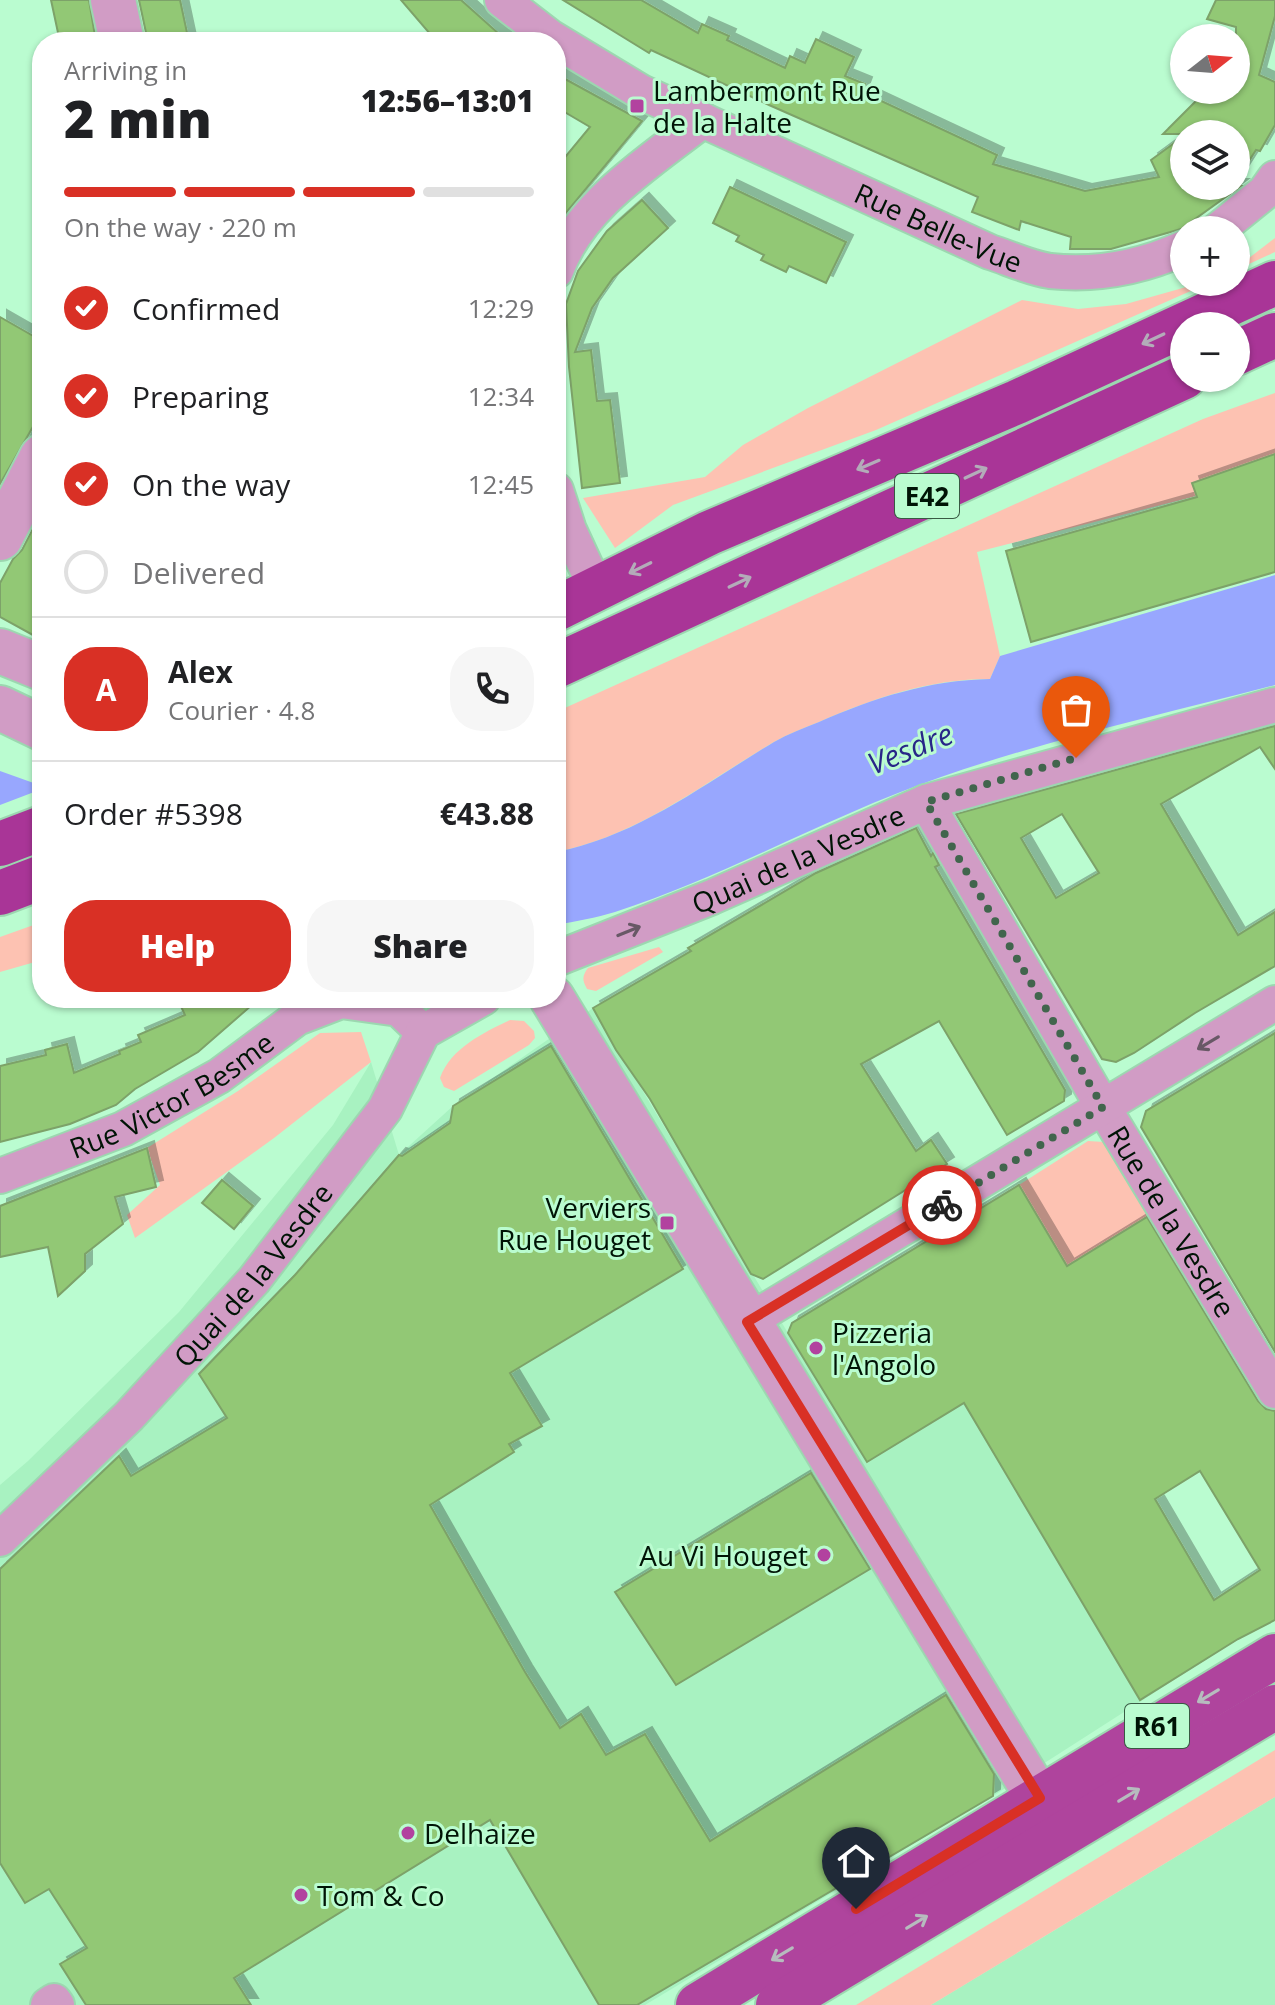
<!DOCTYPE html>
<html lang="en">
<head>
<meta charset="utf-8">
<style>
	:root { --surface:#fff; --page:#f6f6f6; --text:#202124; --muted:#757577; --line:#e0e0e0; --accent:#d93025 }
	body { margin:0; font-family:"Open Sans",sans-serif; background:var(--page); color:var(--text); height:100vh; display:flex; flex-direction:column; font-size:30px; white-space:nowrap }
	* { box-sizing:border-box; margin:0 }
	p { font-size:26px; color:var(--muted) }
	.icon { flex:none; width:44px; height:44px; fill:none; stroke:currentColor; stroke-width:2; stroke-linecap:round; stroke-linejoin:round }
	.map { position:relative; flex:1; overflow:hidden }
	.drawer { position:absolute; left:32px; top:32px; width:534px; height:976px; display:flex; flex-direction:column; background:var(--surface); border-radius:32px; box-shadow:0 2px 6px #0004 }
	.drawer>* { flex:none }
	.needle { width:52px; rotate:73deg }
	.buttons { position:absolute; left:1170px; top:24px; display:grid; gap:16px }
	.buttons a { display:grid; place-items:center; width:80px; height:80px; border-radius:50%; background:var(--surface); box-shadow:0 2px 6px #0004; font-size:40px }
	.pin { position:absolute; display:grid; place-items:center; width:68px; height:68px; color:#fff; margin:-82px -34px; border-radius:50% 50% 50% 0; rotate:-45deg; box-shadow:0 0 8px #0007 }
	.pin .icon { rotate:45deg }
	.courier { position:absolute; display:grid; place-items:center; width:80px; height:80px; margin:-40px; border:6px solid #d93025; border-radius:50%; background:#fff; color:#222; box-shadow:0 2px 10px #0007 }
	.overview em { font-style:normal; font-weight:800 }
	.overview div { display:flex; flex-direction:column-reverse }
	.overview { display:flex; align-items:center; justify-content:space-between; height:136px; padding:0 32px }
	h1 { font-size:52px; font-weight:800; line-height:60px }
	.bar { display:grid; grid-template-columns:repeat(4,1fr); gap:12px 8px; align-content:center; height:96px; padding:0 32px }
	.bar i { height:10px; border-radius:6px; background:var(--line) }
	.bar .active { background:var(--accent) }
	.bar p { grid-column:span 4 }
	.line { display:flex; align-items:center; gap:20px; padding:0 32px; border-top:2px solid var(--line) }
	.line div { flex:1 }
	.round { display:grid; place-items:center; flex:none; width:84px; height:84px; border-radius:32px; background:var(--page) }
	ol { padding:0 32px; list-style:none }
	li { display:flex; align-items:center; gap:24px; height:88px }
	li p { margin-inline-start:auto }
	li .icon { padding:8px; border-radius:50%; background:var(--accent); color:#fff; stroke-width:4 }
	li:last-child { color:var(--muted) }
	li i { width:44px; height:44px; border:4px solid var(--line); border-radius:50% }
	.button { display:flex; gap:16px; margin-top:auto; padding:16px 32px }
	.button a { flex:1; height:92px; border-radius:32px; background:var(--accent); color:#fff; font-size:32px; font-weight:800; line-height:92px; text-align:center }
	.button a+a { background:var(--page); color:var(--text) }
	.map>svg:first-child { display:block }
	.built { fill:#a8f2c1 }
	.green { fill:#fdc2b2 }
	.water { fill:#98a7fe }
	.pier { fill:#bafcd0 }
	.building { fill:#92c874; stroke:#7da269; stroke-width:2; fill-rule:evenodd; filter:url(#shadow) }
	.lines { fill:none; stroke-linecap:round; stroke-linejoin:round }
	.minor-casing { stroke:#9cd7b0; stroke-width:38 }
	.tertiary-casing { stroke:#9cd7b0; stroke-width:48 }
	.trunk-casing { stroke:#9cd7b0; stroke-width:48 }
	.motorway-casing { stroke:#9cd7b0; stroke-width:48 }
	.minor { stroke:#d19cc5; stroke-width:34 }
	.tertiary { stroke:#d19cc5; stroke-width:44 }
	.trunk { stroke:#af449d; stroke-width:44 }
	.motorway { stroke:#a93597; stroke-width:44 }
	.oneway { stroke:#b3acb9 }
	.oneway2 { stroke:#685866 }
	.oneway3 { stroke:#b6bcbe }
	.done { stroke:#41654d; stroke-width:8; stroke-dasharray:0 14.4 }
	.route { stroke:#d93025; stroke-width:10 }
	.poi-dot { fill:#b2429f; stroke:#bafcd0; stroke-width:3 }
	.labels { text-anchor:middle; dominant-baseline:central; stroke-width:6; stroke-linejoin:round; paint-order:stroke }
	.shield { fill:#bafcd0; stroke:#385a43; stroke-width:2 }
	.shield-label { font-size:26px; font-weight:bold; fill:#001406 }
	.poi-label { font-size:28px; fill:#001406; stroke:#bafcd0; text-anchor:start }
	.street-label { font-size:28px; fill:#001406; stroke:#bafcd0 }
	.water-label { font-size:30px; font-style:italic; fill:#282688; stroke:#bafcd0 }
</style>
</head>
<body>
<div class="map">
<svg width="1275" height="2005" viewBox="0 0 1275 2005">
	<defs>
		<filter id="shadow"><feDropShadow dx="7" dy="-7" stdDeviation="0" flood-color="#0004"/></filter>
	</defs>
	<rect width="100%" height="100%" fill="#bafcd0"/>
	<g class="built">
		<polygon points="593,1008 788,1333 1067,1266 1148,1217 1208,1320 1155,1499 1238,1639 993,1796 645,2005 0,2005 0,1485 28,1461 179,1312 333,1125 371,1062 399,1155 453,1106"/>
		<polygon points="1275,1797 1275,2005 931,2005 1032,1944"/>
	</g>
	<g class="green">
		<polygon points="1275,238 1275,252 1236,270 1236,268"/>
		<polygon points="1204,282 1211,282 876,430 673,505 615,548 583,498 705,477 743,445 808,408 1022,300 1078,309 1126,304"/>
		<path d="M1275,393V456L1193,486L1196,496L977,552L1000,656L990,679C929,679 874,698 819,722C804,728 788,734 774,742C704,783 638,836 556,852V712L1203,419Z"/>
		<polygon points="42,922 42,960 0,972 0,937"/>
		<path d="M659,947L663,952L596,991L587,989C582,980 582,976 588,968Z"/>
		<path d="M510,1020L524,1021L534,1031L535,1038L529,1045L454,1091L444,1087L440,1078C451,1048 483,1033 510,1020Z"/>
		<polygon points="361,1032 371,1062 274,1138 135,1238 127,1215 160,1185 147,1148 238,1091 320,1033"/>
		<polygon points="1088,1141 1104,1142 1148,1217 1067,1266 1019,1185"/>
		<polygon points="1275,1750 1275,1797 931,2005 856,2005"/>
	</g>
	<g class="water">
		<path d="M1275,575V685C1164,714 1050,739 941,777C830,815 727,876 615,912C596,918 576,921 556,925V852C638,836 704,784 774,742C788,734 804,728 819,722C874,698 929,680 990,679L1000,656Z"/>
		<polygon points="0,771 42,786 42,862 0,854"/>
	</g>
	<polygon class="pier" points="42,789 42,866 0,858 0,805"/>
	<g class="building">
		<polygon points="51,0 89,0 96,42 60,42"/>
		<polygon points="139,0 180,0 189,42 148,42"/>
		<polygon points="401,0 461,0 508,42 437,42"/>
		<polygon points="563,0 641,0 698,33 702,24 729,36 727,40 785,68 790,56 805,63 816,39 854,57 845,76 865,84 862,92 997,155 993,164 1085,191 1159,177 1151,160 1184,136 1184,186 1241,186 1181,229 1111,249 1070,249 1071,237 1021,221 1019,230 972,212 978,197 769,105 651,50 649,53"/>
		<polygon points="1216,0 1275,0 1275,16 1259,75 1275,82 1275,125 1260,151 1256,150 1236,181 1236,134 1163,134 1207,90 1236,90 1236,27 1207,19"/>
		<polygon points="556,74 642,121 556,225 556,168 590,127 556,107"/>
		<polygon points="730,187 846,242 826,283 789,266 786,272 761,260 764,255 736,241 739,236 713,223"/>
		<polygon points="642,200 668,228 613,278 592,308 575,352 591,350 597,401 610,400 620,483 582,488 569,367 566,304 578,271 607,231"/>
		<polygon points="0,317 42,341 42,411 0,484"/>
		<polygon points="1275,454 1275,572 1031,642 1006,551 1197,497 1192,483"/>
		<polygon points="42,511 42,640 0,617 0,583 13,559 22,550"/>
		<path d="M1275,726V769L1260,747L1161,804L1238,935L1275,912V966L1195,1013L1134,1053L1116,1062L1102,1059L956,814ZM1062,814L1099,873L1056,898L1021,838Z"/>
		<polygon points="916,828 931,856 933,853 939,865 935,867 1065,1090 1064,1101 1007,1135 939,1021 861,1064 916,1151 931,1140 947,1164 763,1279 751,1274 650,1099 616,1050 593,1008 691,951 688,948 816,873"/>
		<polygon points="177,998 260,998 198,1052 135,1089 116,1105 70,1124 0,1142 0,1066 46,1055 45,1050 67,1044 74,1073 120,1054 119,1051 141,1042 138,1035 185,1015"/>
		<polygon points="1275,1033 1275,1352 1141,1127 1146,1111"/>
		<polygon points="551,1046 683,1269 510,1373 542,1426 509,1444 514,1452 430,1505 525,1672 560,1728 581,1714 606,1755 645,1734 710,1841 946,1695 994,1774 993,1796 637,2005 599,2005 490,1820 234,1978 251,2005 86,2005 60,1964 87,1948 49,1889 25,1903 0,1863 0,1569 119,1456 131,1476 227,1418 199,1374 295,1275 399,1155 402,1156 450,1123 453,1106"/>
		<polygon points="147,1148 156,1187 115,1197 123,1224 85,1254 85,1271 58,1296 48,1247 0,1257 0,1206"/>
		<polygon points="222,1180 253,1206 234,1229 202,1203"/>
		<path d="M1019,1185L1067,1266L1147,1217L1258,1401L1266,1409L1275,1411V1620L1238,1639L1140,1700L964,1403L867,1462L788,1333L792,1323ZM1200,1471L1260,1570L1214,1600L1155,1499Z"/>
		<polygon points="811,1473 870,1569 676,1685 615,1592"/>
	</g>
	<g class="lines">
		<defs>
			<g id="minor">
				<path id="s1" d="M502,0L550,37L641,92L990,252C1009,258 1030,268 1050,271C1097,276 1142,267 1184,248"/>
				<polyline points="1218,230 1265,192 1275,178"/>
				<path d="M556,271C579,205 650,162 703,120"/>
				<polyline points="556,490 569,530 587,569"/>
				<path id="s2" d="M926,802L1103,1107L1275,1391"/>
				<path id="s3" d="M556,959L712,897L926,802L1275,705"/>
				<path id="s4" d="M0,1176L123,1129L219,1076L297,1018L341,1001L399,1009L423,1032"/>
				<polyline points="747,1322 1275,1003"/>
				<path id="s5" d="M0,1539L129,1416L254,1280L385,1109L423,1032L483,998"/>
				<polyline points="48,2005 54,2001 57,2005"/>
			</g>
			<g id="tertiary">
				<polyline points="113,0 122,42"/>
				<polyline points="0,538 42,457"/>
				<polyline points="0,651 42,668"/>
				<polyline points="0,708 42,728"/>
				<polyline points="552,998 1058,1830"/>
			</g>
			<g id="trunk">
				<polyline points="698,2005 1275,1656"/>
				<polyline points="778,2005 1275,1707"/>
			</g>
			<g id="motorway">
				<polyline points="1236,353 1275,335"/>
				<polyline points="556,609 709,533 1017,402 1275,283"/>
				<polyline points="556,666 1184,377"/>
				<polyline points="0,844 42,828"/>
				<polyline points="0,893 42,877"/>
			</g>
		</defs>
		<use href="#minor" class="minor-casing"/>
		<use href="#tertiary" class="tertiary-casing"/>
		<use href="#trunk" class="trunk-casing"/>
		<use href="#motorway" class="motorway-casing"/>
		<use href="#minor" class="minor"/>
		<use href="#tertiary" class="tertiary"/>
		<use href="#trunk" class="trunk"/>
		<use href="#motorway" class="motorway"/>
	</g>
	<defs><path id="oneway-shaft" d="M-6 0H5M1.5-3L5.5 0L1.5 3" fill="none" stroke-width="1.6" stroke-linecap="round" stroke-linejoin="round" transform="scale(2)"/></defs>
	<g class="oneway">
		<use href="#oneway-shaft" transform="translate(1153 339) rotate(155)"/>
		<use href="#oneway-shaft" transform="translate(868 465) rotate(157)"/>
		<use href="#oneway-shaft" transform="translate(976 473) rotate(-25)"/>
		<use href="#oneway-shaft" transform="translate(640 568) rotate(154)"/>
		<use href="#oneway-shaft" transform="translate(740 582) rotate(-25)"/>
	</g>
	<g class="oneway2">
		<use href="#oneway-shaft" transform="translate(629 931) rotate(-22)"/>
		<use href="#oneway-shaft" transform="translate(1208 1043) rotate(149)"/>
	</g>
	<g class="oneway3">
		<use href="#oneway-shaft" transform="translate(1208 1696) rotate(149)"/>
		<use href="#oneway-shaft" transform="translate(1129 1795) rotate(-31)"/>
		<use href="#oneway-shaft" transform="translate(917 1922) rotate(-31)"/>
		<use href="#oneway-shaft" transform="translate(782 1954) rotate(149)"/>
	</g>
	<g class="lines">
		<polyline class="done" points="942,1205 1103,1107 926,802 1076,758"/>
		<polyline class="route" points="856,1909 1040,1798 747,1322 942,1205"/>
	</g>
	<g class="poi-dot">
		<rect x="629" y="98" width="16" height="16" rx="4"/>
		<rect x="659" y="1215" width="16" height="16" rx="4"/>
		<circle cx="816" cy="1348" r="8"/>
		<circle cx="824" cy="1555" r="8"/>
		<circle cx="408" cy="1833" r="8"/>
		<circle cx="301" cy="1895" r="8"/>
	</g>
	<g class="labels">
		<g class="shield">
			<rect x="895" y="474" width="64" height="44" rx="6"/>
			<rect x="1125" y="1704" width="64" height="44" rx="6"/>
		</g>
		<g class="shield-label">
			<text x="927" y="496">E42</text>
			<text x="1157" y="1726">R61</text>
		</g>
		<g class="poi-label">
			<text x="653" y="90">Lambermont Rue<tspan x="653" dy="32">de la Halte</tspan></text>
			<text x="651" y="1207" text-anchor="end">Verviers<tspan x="651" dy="32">Rue Houget</tspan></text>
			<text x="832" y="1332">Pizzeria<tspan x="832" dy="32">l'Angolo</tspan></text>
			<text x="808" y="1555" text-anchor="end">Au Vi Houget</text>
			<text x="424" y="1833">Delhaize</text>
			<text x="317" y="1895">Tom &amp; Co</text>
		</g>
		<g class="street-label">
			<text stroke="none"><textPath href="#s1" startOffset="494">Rue Belle-Vue</textPath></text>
			<text stroke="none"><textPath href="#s3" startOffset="262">Quai de la Vesdre</textPath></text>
			<text stroke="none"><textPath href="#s4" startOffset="190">Rue Victor Besme</textPath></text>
			<text stroke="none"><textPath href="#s2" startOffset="486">Rue de la Vesdre</textPath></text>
			<text stroke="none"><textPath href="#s5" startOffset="366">Quai de la Vesdre</textPath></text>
		</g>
		<g class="water-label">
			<text transform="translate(910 748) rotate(-22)">Vesdre</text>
		</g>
	</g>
</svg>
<div class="buttons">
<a><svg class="needle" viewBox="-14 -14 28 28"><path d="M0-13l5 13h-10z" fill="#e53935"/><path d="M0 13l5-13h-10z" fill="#757577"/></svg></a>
<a><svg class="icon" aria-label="layers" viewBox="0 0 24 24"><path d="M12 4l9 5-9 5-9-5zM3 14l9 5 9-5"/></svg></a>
<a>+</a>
<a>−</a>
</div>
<div class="pin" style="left:1076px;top:758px;background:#ea580c"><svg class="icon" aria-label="bag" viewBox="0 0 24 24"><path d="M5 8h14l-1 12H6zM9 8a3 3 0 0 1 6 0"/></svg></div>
<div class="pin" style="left:856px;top:1909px;background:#1f2937"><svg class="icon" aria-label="home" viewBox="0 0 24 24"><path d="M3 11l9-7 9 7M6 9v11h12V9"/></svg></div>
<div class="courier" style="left:942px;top:1205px"><svg class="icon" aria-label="bike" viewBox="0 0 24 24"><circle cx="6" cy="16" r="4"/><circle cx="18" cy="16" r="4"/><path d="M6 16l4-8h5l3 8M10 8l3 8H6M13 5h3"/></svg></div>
<section class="drawer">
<div class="overview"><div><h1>2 min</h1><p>Arriving in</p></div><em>12:56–13:01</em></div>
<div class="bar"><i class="active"></i><i class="active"></i><i class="active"></i><i></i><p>On the way · 220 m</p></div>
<ol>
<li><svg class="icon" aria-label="check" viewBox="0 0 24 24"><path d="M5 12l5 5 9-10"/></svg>Confirmed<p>12:29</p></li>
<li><svg class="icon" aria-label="check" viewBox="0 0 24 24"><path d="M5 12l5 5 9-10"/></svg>Preparing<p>12:34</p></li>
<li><svg class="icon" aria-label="check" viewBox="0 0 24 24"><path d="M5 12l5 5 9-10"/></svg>On the way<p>12:45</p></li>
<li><i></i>Delivered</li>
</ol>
<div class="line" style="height:144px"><b class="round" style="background:var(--accent);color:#fff">A</b><div><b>Alex</b><p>Courier · 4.8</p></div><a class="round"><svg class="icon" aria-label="phone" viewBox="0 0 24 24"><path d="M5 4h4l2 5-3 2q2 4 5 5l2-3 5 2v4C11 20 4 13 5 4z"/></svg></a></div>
<div class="line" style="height:104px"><div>Order #5398</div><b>€43.88</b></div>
<div class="button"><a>Help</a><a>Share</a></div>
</section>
</div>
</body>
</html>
